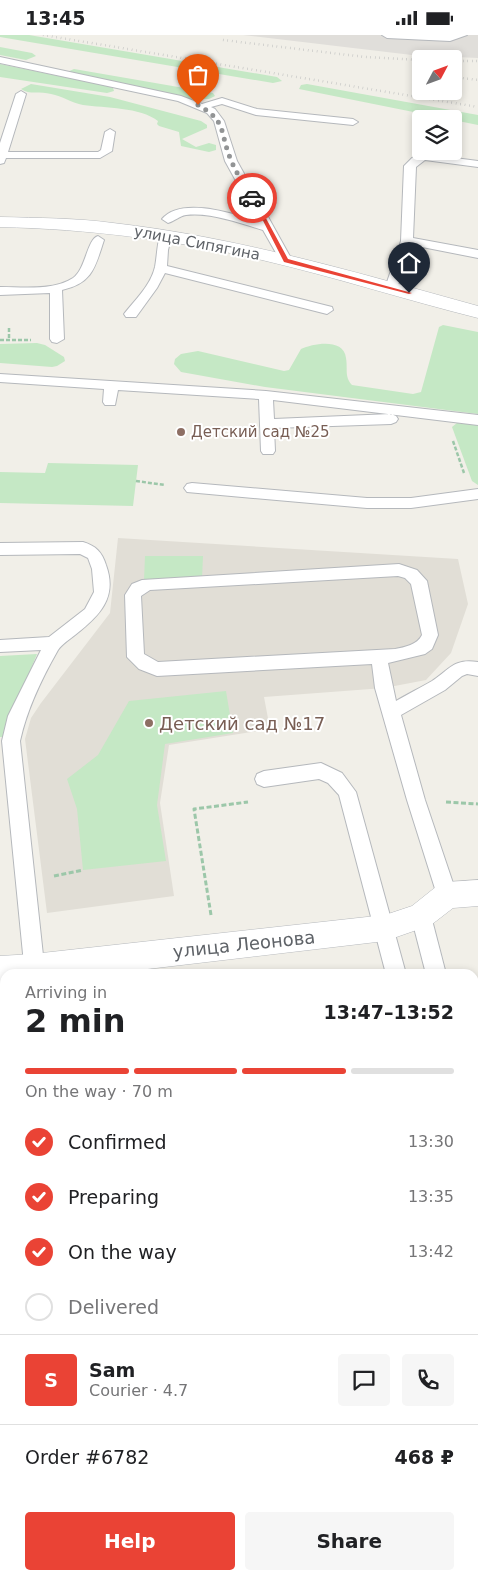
<!DOCTYPE html>
<html lang="en">
<head>
<meta charset="utf-8">
<style>
	:root { --surface:#fff; --page:#f6f6f6; --text:#202124; --muted:#757577; --line:#e0e0e0; --accent:#ea4335 }
	body { margin:0; font-family:"DejaVu Sans",sans-serif; background:var(--page); color:var(--text); height:100vh; display:flex; flex-direction:column; font-size:19px; white-space:nowrap }
	* { box-sizing:border-box; margin:0 }
	p { font-size:16px; color:var(--muted) }
	.icon { flex:none; width:28px; height:28px; fill:none; stroke:currentColor; stroke-width:2; stroke-linecap:round; stroke-linejoin:round }
	.map { position:relative; flex:1; overflow:hidden }
	.details { position:absolute; left:0px; top:934px; width:479px; height:611px; display:flex; flex-direction:column; background:var(--surface); border-radius:15px 15px 0 0; box-shadow:0 2px 8px #0003 }
	.details>* { flex:none }
	.needle { width:32px; rotate:49deg }
	.fabs { position:absolute; left:412px; top:15px; display:grid; gap:10px }
	.fabs a { display:grid; place-items:center; width:50px; height:50px; border-radius:5px; background:var(--surface); box-shadow:0 2px 8px #0003; font-size:25px }
	.pin { position:absolute; display:grid; place-items:center; width:42px; height:42px; color:#fff; margin:-51px -21px; border-radius:50% 50% 50% 0; rotate:-45deg; box-shadow:0 0 5px #0007 }
	.pin .icon { rotate:45deg }
	.courier { position:absolute; display:grid; place-items:center; width:50px; height:50px; margin:-25px; border:4px solid #ea4335; border-radius:50%; background:#fff; color:#222; box-shadow:0 1px 6px #0007 }
	.headline em { font-style:normal; font-weight:600 }
	.headline div { display:flex; flex-direction:column-reverse }
	.headline { display:flex; align-items:center; justify-content:space-between; height:85px; padding:0 25px }
	h1 { font-size:32px; font-weight:600; line-height:38px }
	.bar { display:grid; grid-template-columns:repeat(4,1fr); gap:8px 5px; align-content:center; height:60px; padding:0 25px }
	.bar i { height:6px; border-radius:4px; background:var(--line) }
	.bar .current { background:var(--accent) }
	.bar p { grid-column:span 4 }
	.line { display:flex; align-items:center; gap:12px; padding:0 25px; border-top:1px solid var(--line) }
	.line div { flex:1 }
	.round { display:grid; place-items:center; flex:none; width:52px; height:52px; border-radius:5px; background:var(--page) }
	ol { padding:0 25px; list-style:none }
	li { display:flex; align-items:center; gap:15px; height:55px }
	li p { margin-inline-start:auto }
	li .icon { padding:5px; border-radius:50%; background:var(--accent); color:#fff; stroke-width:4 }
	li:last-child { color:var(--muted) }
	li i { width:28px; height:28px; border:2px solid var(--line); border-radius:50% }
	.action { display:flex; gap:10px; margin-top:auto; padding:10px 25px }
	.action a { flex:1; height:58px; border-radius:5px; background:var(--accent); color:#fff; font-size:20px; font-weight:600; line-height:58px; text-align:center }
	.action a+a { background:var(--page); color:var(--text) }
	.status { display:flex; justify-content:space-between; align-items:center; height:35px; padding:0 25px; background:var(--surface); direction:ltr }
	.status svg { height:14px; fill:currentColor }
	.map>svg:first-child { display:block }
	.industrial { fill:#e0deda }
	.education { fill:#e1ded6 }
	.green { fill:#c5e8c5 }
	.lines { fill:none; stroke-linecap:round; stroke-linejoin:round }
	.lane-casing { stroke:#b5b8bc; stroke-width:2 }
	.street-casing { stroke:#b5b8bc; stroke-width:1 }
	.path-far2 { stroke:#9cc7a9; stroke-width:2.5; stroke-dasharray:4 2; stroke-linecap:butt }
	.path-far1 { stroke:#9cc7a9; stroke-width:3; stroke-dasharray:5 2.5; stroke-linecap:butt }
	.path { stroke:#9cc7a9; stroke-width:4; stroke-dasharray:6 3; stroke-linecap:butt }
	.lane { fill:#fff; fill-rule:evenodd }
	.street { fill:#fff; fill-rule:evenodd }
	.rail { stroke:#b6b7b8; stroke-width:2.5; stroke-dasharray:0.5 4; stroke-linecap:butt }
	.route { fill:#ea4335 }
	.done { stroke:#929495; stroke-width:5; stroke-dasharray:0 9 }
	.education-dot { fill:#8d6e63; stroke:#fff; stroke-width:2 }
	.labels { text-anchor:middle; dominant-baseline:central; stroke-width:4; stroke-linejoin:round; paint-order:stroke }
	.far-street-label { font-size:15px; fill:#5f6368; stroke:#fff }
	.far-education-label { font-size:15px; fill:#785e54; stroke:#fff; text-anchor:start }
	.education-label { font-size:18px; fill:#785e54; stroke:#fff; text-anchor:start }
	.street-label { font-size:18px; fill:#5f6368; stroke:#fff }
</style>
</head>
<body>
<div class="status"><b>13:45</b><svg viewBox="0 0 49 12"><path d="M0 12V9h3v3zM5 12V6h3v6zM10 12V3h3v9zM15 12V0h3v12zM26 1h20v11H26zM47 4h2v5h-2z"/></svg></div>
<div class="map">
<svg width="478" height="1544" viewBox="0 0 478 1544">
	<rect width="100%" height="100%" fill="#f1efe8"/>
	<polygon class="industrial" points="243,0 478,0 478,23 412,20"/>
	<polygon class="education" points="118,503 458,524 468,569 451,618 426,645 384,653 264,662 270,694 169,710 160,768 174,861 47,878 25,704 31,683 41,668 110,578"/>
	<g class="green">
		<polygon points="0,0 29,0 277,42 282,46 273,48 0,2"/>
		<polygon points="0,12 32,18 36,21 26,25 0,20"/>
		<polygon points="0,29 108,51 113,53 114,56 107,58 0,42"/>
		<polygon points="74,34 213,58 215,61 209,64 189,64 67,37"/>
		<path d="M31,49L110,62L201,86L207,90V93L182,104L196,112L209,108L216,110V115L209,117L181,111L179,97L159,91L157,89L158,86C140,72 105,73 83,70C72,68 62,61 51,59C41,56 29,60 21,54Z"/>
		<polygon points="307,49 478,80 478,90 299,54 301,50"/>
		<path d="M443,290L478,297V379L265,352L181,337L174,329L175,324L181,319L198,316L284,336L289,335L301,314C314,308 344,303 346,323C348,334 344,341 352,350L413,359L421,357L439,292Z"/>
		<polygon points="37,308 45,310 64,322 65,326 57,331 52,332 0,328 0,309"/>
		<polygon points="457,388 478,390 478,450 472,446 452,392"/>
		<polygon points="48,428 138,430 133,471 0,468 0,437 45,438"/>
		<polygon points="145,521 203,521 202,544 144,545"/>
		<polygon points="37,619 3,702 0,702 0,621"/>
		<polygon points="226,656 233,698 165,709 157,770 166,826 83,835 77,774 67,744 98,720 129,666"/>
	</g>
	<g class="lines">
		<defs>
			<g id="lane">
				<polygon points="382,0 467,0 450,6 387,3"/>
				<path d="M0,22L181,61L202,69L222,63L257,74L353,84L358,87L353,90L256,80L222,69L211,72L215,74L224,86L237,126L292,225L286,229L280,225L263,195C239,188 211,177 186,180C179,181 175,186 168,188L162,184C181,161 234,179 258,186L225,126L214,86L207,78L178,66L0,28Z"/>
				<polygon points="21,56 26,59 8,117 98,117 101,115 105,97 110,94 115,97 112,116 100,123 6,123 4,128 0,129 0,108 16,59"/>
				<polygon points="424,119 478,126 478,132 425,125 416,132 413,203 478,215 478,223 412,210 397,253 391,257 387,256 385,253 401,206 404,131 412,123"/>
				<path d="M166,196L172,200L168,215L167,231L332,272L333,275L327,279L165,238L157,253L136,282H126L124,279C135,265 151,250 155,232C157,221 157,211 160,200Z"/>
				<path d="M98,201L104,205C95,232 93,248 62,255L64,304L57,308L52,307L50,304V258L0,260V252C22,252 53,256 73,243C86,234 87,204 98,201Z"/>
				<polygon points="0,339 266,356 478,380 478,390 273,365 274,384 391,379 396,381 398,384 396,387 391,389 274,393 275,416 273,419 263,419 261,416 259,364 118,355 115,370 105,370 103,367 104,354 0,347"/>
				<polygon points="192,448 367,463 411,463 478,454 478,464 411,473 367,473 187,457 184,453 187,449"/>
				<path d="M83,507C96,511 102,517 106,530C118,563 99,581 75,600C70,604 62,609 58,615C42,643 27,674 20,706L45,939H25L2,706L8,681L41,615L0,617V605L49,602L85,574L94,557L92,534L88,523L80,519L0,520V508Z"/>
				<path d="M399,529L417,535L427,546L438,600L432,614L425,619L388,628L396,666C408,659 420,653 432,646C450,634 454,623 478,627V641L467,639L462,641L445,655L401,680L425,765L457,860L454,866L447,869L440,866L437,860L407,765L375,653L372,629L157,641L139,634L127,622L125,560L132,549L142,545ZM398,541L405,543L411,549L422,600C417,610 405,612 395,614L158,627L144,619L141,561L150,555Z"/>
				<polygon points="321,728 342,738 356,757 406,939 386,939 339,760 328,748 319,744 264,752 257,749 255,744 257,739 264,736"/>
				<polygon points="421,872 428,875 431,881 446,939 426,939 411,881 414,875"/>
				<polygon points="474,981 478,982 478,1003 474,1002"/>
				<polygon points="478,1250 478,1274 474,1275 474,1251"/>
				<rect x="0" y="1306" width="5" height="26"/>
				<rect x="37" y="1540" width="28" height="4"/>
				<rect x="387" y="1540" width="28" height="4"/>
			</g>
			<g id="street">
				<path d="M0,182C38,183 76,183 113,188C237,202 358,238 478,271V283C406,265 335,242 262,225C176,205 89,194 0,192Z"/>
				<polygon points="478,845 478,871 453,873 431,890 385,906 105,939 5,939 5,949 0,949 0,921 33,919 385,880 412,871 437,851 447,847"/>
			</g>
		</defs>
		<use href="#lane" class="lane-casing"/>
		<use href="#street" class="street-casing"/>
		<g class="path-far2">
			<polyline points="9,293 9,305"/>
			<polyline points="0,305 31,305"/>
			<polyline points="453,406 464,438"/>
			<polyline points="136,446 165,450"/>
		</g>
		<g class="path-far1">
			<polyline points="446,767 478,769"/>
			<polyline points="54,841 83,835"/>
			<polyline points="211,880 194,774 248,767"/>
		</g>
		<g class="path">
			<polyline points="0,1008 5,1008"/>
			<polyline points="474,1097 478,1115"/>
			<polyline points="0,1167 5,1167"/>
		</g>
		<use href="#lane" class="lane"/>
		<use href="#street" class="street"/>
		<g class="rail">
			<polyline points="43,0 478,72"/>
			<polyline points="223,5 365,22 421,25"/>
			<polyline points="454,26 478,26"/>
			<polyline points="454,42 478,45"/>
		</g>
	</g>
	<polygon class="route" points="251,162 255,163 288,224 412,258 409,259 284,227"/>
	<g class="lines">
		<path class="done" d="M198,70C228,87 219,97 231,125C236,138 245,151 252,163"/>
	</g>
	<g class="education-dot">
		<circle cx="181" cy="397" r="5"/>
		<circle cx="149" cy="688" r="5"/>
	</g>
	<g class="labels">
		<g class="far-street-label">
			<text transform="translate(197 208) rotate(11)">улица Сипягина</text>
		</g>
		<g class="far-education-label">
			<text x="191" y="397">Детский сад №25</text>
		</g>
		<g class="education-label">
			<text x="159" y="688">Детский сад №17</text>
		</g>
		<g class="street-label">
			<text transform="translate(244 909) rotate(-6)">улица Леонова</text>
		</g>
	</g>
</svg>
<div class="fabs">
<a><svg class="needle" viewBox="-14 -14 28 28"><path d="M0-13l5 13h-10z" fill="#e53935"/><path d="M0 13l5-13h-10z" fill="#757577"/></svg></a>
<a><svg class="icon" aria-label="layers" viewBox="0 0 24 24"><path d="M12 4l9 5-9 5-9-5zM3 14l9 5 9-5"/></svg></a>
</div>
<div class="pin" style="left:198px;top:70px;background:#ea580c"><svg class="icon" aria-label="bag" viewBox="0 0 24 24"><path d="M5 8h14l-1 12H6zM9 8a3 3 0 0 1 6 0"/></svg></div>
<div class="pin" style="left:409px;top:258px;background:#1f2937"><svg class="icon" aria-label="home" viewBox="0 0 24 24"><path d="M3 11l9-7 9 7M6 9v11h12V9"/></svg></div>
<div class="courier" style="left:252px;top:163px"><svg class="icon" aria-label="car" viewBox="0 0 24 24"><path d="M5 17H2v-5l4-1 3-4h7l3 4 3 1v5h-3M9 17h6M6 11h13"/><circle cx="7" cy="17" r="2"/><circle cx="17" cy="17" r="2"/></svg></div>
<section class="details">
<div class="headline"><div><h1>2 min</h1><p>Arriving in</p></div><em>13:47–13:52</em></div>
<div class="bar"><i class="current"></i><i class="current"></i><i class="current"></i><i></i><p>On the way · 70 m</p></div>
<ol>
<li><svg class="icon" aria-label="check" viewBox="0 0 24 24"><path d="M5 12l5 5 9-10"/></svg>Confirmed<p>13:30</p></li>
<li><svg class="icon" aria-label="check" viewBox="0 0 24 24"><path d="M5 12l5 5 9-10"/></svg>Preparing<p>13:35</p></li>
<li><svg class="icon" aria-label="check" viewBox="0 0 24 24"><path d="M5 12l5 5 9-10"/></svg>On the way<p>13:42</p></li>
<li><i></i>Delivered</li>
</ol>
<div class="line" style="height:90px"><b class="round" style="background:var(--accent);color:#fff">S</b><div><b>Sam</b><p>Courier · 4.7</p></div><a class="round"><svg class="icon" aria-label="chat" viewBox="0 0 24 24"><path d="M4 5h16v11H9l-5 4z"/></svg></a><a class="round"><svg class="icon" aria-label="phone" viewBox="0 0 24 24"><path d="M5 4h4l2 5-3 2q2 4 5 5l2-3 5 2v4C11 20 4 13 5 4z"/></svg></a></div>
<div class="line" style="height:65px"><div>Order #6782</div><b>468 ₽</b></div>
<div class="action"><a>Help</a><a>Share</a></div>
</section>
</div>
</body>
</html>
